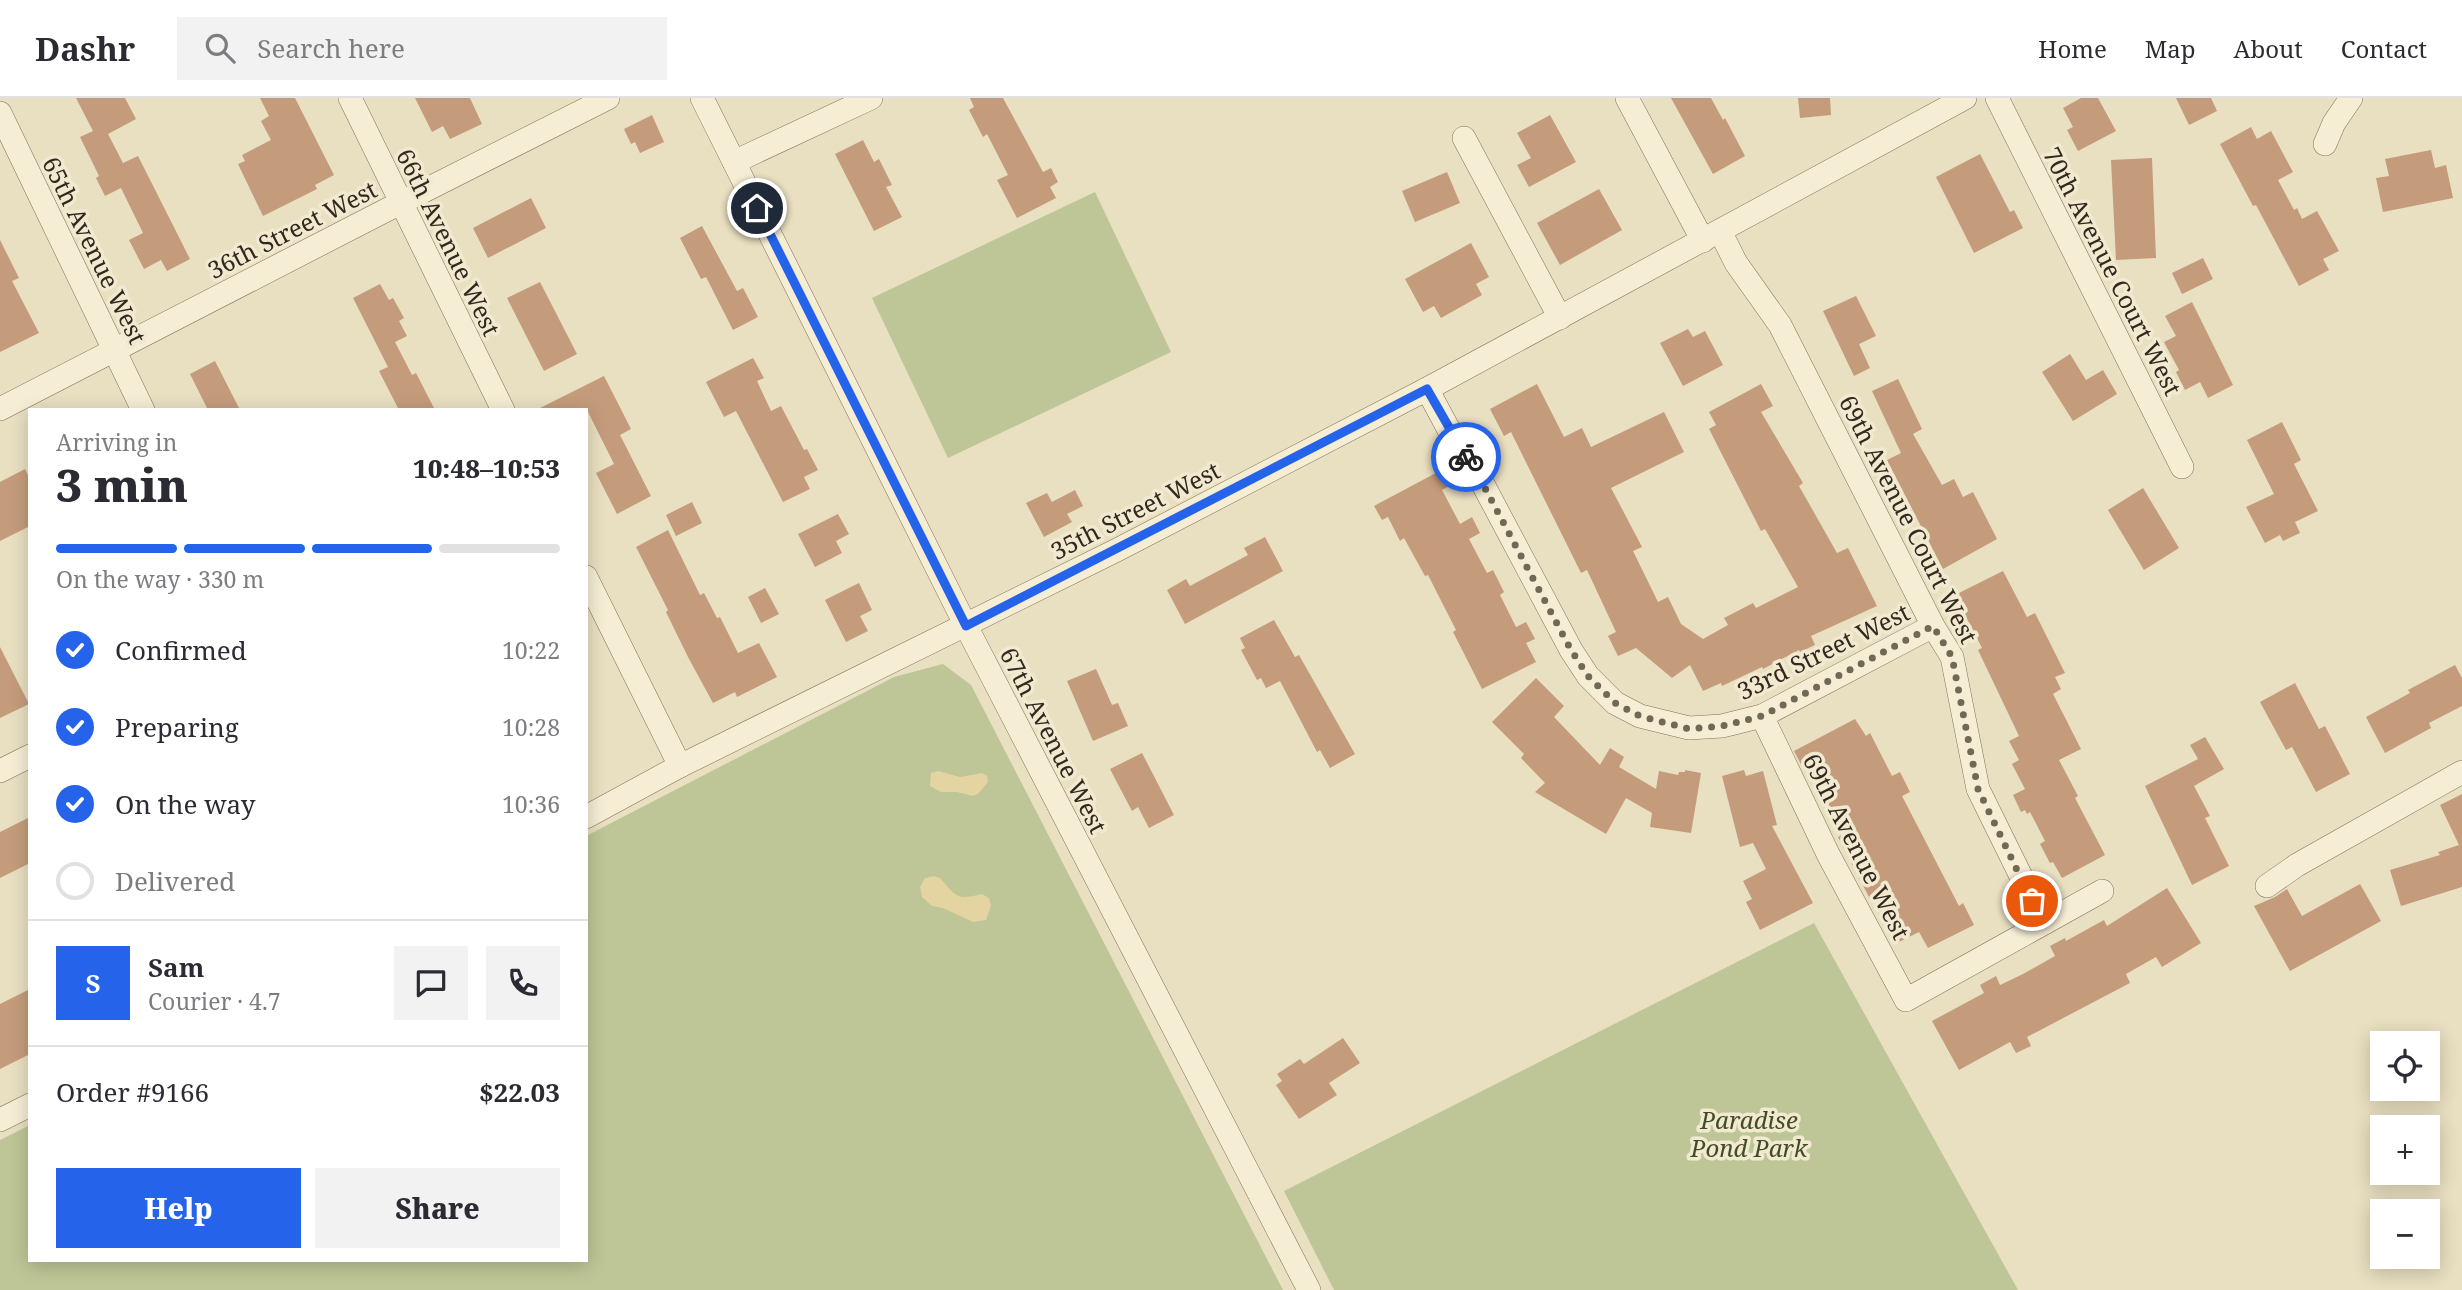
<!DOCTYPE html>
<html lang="en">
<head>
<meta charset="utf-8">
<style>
	:root { --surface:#fff; --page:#f2f2f3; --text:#2b2b33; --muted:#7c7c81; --line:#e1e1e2; --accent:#2563eb }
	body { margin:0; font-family:"Noto Serif",serif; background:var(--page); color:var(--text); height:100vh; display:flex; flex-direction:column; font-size:26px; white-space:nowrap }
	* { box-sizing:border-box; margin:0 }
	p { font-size:23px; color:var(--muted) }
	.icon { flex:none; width:38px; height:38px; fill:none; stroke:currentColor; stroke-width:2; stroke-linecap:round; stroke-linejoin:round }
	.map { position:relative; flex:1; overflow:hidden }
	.sheet { position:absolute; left:28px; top:310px; width:560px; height:854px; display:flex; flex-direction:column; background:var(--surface); border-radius:0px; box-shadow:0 4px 18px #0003 }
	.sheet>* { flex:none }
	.controls { position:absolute; left:2370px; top:933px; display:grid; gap:14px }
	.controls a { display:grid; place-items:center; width:70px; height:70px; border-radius:0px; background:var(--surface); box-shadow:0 4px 18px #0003; font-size:35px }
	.pin { position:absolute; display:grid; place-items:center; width:60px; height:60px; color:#fff; margin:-30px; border:4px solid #fff; border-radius:50%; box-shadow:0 2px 7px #0007 }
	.courier { position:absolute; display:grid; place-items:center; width:70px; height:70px; margin:-35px; border:5px solid #2563eb; border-radius:50%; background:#fff; color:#222; box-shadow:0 2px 9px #0007 }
	.headline em { font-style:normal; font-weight:800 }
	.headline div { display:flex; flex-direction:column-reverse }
	.headline { display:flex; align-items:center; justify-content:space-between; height:119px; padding:0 28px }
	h1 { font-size:46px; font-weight:800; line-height:52px }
	.bar { display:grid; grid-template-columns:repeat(4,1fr); gap:10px 7px; align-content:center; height:84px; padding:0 28px }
	.bar i { height:9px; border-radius:5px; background:var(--line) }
	.bar .selected { background:var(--accent) }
	.bar p { grid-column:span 4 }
	.line { display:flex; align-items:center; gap:18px; padding:0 28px; border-top:2px solid var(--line) }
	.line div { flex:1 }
	.round { display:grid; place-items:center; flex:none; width:74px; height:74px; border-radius:0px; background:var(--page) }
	ol { padding:0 28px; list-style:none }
	li { display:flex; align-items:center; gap:21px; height:77px }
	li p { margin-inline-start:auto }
	li .icon { padding:7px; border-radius:50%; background:var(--accent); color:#fff; stroke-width:4 }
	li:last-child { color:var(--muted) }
	li i { width:38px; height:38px; border:4px solid var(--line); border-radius:50% }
	.button { display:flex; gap:14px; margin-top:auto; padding:14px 28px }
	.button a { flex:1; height:80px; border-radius:0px; background:var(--accent); color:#fff; font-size:28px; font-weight:800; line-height:80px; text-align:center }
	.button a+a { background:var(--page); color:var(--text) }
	header { display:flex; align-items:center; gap:42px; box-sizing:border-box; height:98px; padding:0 35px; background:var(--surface); border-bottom:2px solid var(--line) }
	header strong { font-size:33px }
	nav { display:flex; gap:38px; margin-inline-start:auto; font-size:24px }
	.search { width:490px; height:63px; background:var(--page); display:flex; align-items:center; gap:18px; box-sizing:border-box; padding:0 24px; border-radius:0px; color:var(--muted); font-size:26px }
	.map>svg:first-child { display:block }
	.green { fill:#bec697 }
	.sand { fill:#e3d4a1 }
	.building { fill:#c49c7b }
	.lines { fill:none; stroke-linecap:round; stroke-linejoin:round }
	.minor-casing { stroke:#81715b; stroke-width:24 }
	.minor { stroke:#f5edd4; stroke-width:23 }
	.done { stroke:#726856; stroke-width:7; stroke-dasharray:0 12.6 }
	.route { stroke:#2563eb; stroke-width:9 }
	.labels { text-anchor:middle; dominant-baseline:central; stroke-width:7; stroke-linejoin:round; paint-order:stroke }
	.street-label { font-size:24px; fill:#32281d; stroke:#f1e9d0 }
	.park-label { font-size:24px; font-style:italic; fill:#414d26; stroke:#f1e9d0 }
</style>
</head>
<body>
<header>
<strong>Dashr</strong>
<div class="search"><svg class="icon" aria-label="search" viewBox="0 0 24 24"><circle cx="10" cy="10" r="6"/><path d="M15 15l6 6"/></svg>Search here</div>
<nav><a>Home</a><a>Map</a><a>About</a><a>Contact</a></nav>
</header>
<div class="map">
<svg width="2462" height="1192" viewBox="0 0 2462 1192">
	<rect width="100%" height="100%" fill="#e9dfc1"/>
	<g class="green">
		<polygon points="1095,94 1171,254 948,360 872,200"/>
		<polygon points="943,566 971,587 1283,1192 0,1192 0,1042 30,1027 30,1162 586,1162 586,738 894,579"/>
		<polygon points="1814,825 2018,1192 1334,1192 1284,1093"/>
	</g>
	<g class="sand">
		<polygon points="938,673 960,679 982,675 987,678 988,684 978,696 973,698 957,694 941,694 930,688 931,675"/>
		<path d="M934,778L940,780C956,798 956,803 982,796L989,800L991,807L986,822L973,824L943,810L932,808L922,799L920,789L925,780Z"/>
	</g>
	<g class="building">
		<polygon points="76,0 125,0 136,21 108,36 123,65 138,58 190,161 167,173 161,162 144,171 129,142 143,135 121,90 105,98 96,80 99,78 80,39 93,33"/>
		<polygon points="260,0 295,0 334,77 315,87 317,91 263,118 238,66 245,63 242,57 271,42 261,23 269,18"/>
		<polygon points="415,0 470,0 482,26 450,41 443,28 432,34"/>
		<polygon points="970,0 1003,0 1043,74 1051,70 1058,84 1050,89 1056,100 1017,120 997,82 1008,77 987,36 983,39 969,12 974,9"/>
		<polygon points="1671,0 1711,0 1723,22 1725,20 1745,58 1713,76"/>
		<polygon points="1798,0 1830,0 1831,17 1800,20"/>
		<polygon points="2081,0 2098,0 2116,33 2078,53 2067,32 2073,29 2063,10"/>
		<polygon points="2176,0 2211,0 2217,13 2189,27"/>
		<polygon points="652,17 664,44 640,55 635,44 631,46 624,31"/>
		<polygon points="1550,17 1576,64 1529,89 1517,67 1531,60 1517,35"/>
		<polygon points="2251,29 2257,41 2271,33 2293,74 2278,82 2294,112 2297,110 2302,121 2317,113 2339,153 2323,161 2329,172 2299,188 2256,107 2253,108 2220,46"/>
		<polygon points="863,42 874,64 879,61 892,87 886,89 902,119 874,133 835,56"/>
		<polygon points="2431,52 2435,70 2446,67 2453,100 2383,114 2376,80 2389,78 2385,61"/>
		<polygon points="1980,56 2010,114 2014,112 2023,130 1974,155 1936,79"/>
		<polygon points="2152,60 2156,160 2116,162 2111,62"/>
		<polygon points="1447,74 1460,105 1415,124 1402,93"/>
		<polygon points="1599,91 1622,132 1560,167 1537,125"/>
		<polygon points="531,100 546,130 488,160 473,130"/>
		<polygon points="702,128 737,193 743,190 758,219 733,232 706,179 701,181 680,140"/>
		<polygon points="0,142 19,180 12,183 39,235 0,254"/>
		<polygon points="1471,145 1489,179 1476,186 1482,197 1441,220 1434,208 1423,214 1405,181"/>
		<polygon points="2203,160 2213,181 2182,196 2172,175"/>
		<polygon points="540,184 577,256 544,273 507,200"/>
		<polygon points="380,186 389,202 393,200 404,220 399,223 407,238 395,244 412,277 416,275 435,312 399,312 379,273 388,269 353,200"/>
		<polygon points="1856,198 1876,238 1859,246 1870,270 1854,278 1823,213"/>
		<polygon points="2192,204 2233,287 2208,300 2200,284 2185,292 2176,274 2179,272 2164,244 2176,238 2165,218"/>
		<polygon points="1688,231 1693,239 1705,233 1723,267 1683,288 1660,245"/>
		<polygon points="2070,256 2086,282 2103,272 2117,296 2073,323 2042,274"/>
		<polygon points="753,260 764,280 757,283 771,313 781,308 804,352 807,351 818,372 804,379 810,391 783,404 736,313 724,319 706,284"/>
		<polygon points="215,263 240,312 208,312 190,276"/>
		<polygon points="604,278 631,331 620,337 651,398 617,416 596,375 614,366 587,312 536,312"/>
		<polygon points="1898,281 1922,331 1913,336 1942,387 1954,381 1963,399 1973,394 1997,441 1943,471 1887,362 1901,355 1872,293"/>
		<polygon points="1537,286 1564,339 1582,330 1591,349 1664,314 1684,354 1611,390 1642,449 1633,453 1658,504 1668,499 1681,526 1703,541 1728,527 1724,520 1753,505 1756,510 1798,489 1765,431 1761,433 1709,331 1716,327 1709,314 1761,286 1773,308 1761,314 1803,385 1799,388 1837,455 1848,450 1877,508 1811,538 1815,547 1800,554 1799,552 1763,571 1762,569 1722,588 1721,585 1703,593 1690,567 1672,580 1636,550 1618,558 1608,538 1616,534 1587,472 1581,475 1511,334 1504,338 1490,311"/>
		<polygon points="2282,324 2301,362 2294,366 2318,413 2295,424 2300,435 2283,443 2280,437 2265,445 2246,409 2274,396 2247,342"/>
		<polygon points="1447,369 1455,385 1442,392 1460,426 1472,419 1480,435 1469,441 1487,475 1493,472 1504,494 1500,497 1516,529 1526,524 1535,541 1526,545 1536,564 1482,591 1453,534 1456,532 1428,477 1425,478 1404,440 1400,443 1388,419 1382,422 1374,408"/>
		<polygon points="25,371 30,381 30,428 0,443 0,384"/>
		<polygon points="2143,390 2179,450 2144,472 2108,412"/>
		<polygon points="1075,392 1083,408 1067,416 1072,424 1044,439 1026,405 1047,395 1052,404"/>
		<polygon points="692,404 702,425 676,438 666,417"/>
		<polygon points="838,416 849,436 836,443 842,455 815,469 798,436"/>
		<polygon points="668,432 700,497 704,495 717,520 720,519 738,555 759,545 777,579 737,599 735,594 713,605 688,559 666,514 668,512 636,449"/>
		<polygon points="1265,439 1283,473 1185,526 1167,492 1186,481 1190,488 1248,457 1244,450"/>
		<polygon points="2003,473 2027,519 2035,515 2065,575 2055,579 2061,591 2053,596 2081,651 2059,662 2078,698 2075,700 2105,757 2062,780 2053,764 2050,765 2040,746 2045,743 2030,714 2027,716 2025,712 2021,714 2013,697 2025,691 2012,666 2019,662 2009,643 2019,638 1978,552 1982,550 1955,497"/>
		<polygon points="859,485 872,512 860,518 868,533 846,544 825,502"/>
		<polygon points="765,490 779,516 761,525 748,499"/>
		<polygon points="1274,522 1295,559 1299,557 1355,656 1330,670 1320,652 1317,654 1280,583 1266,590 1261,580 1257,582 1241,552 1245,550 1240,540"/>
		<polygon points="0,549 29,606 0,620"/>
		<polygon points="2455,567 2462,580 2462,608 2429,625 2431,630 2385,655 2366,619 2410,595 2408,592"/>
		<polygon points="1096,571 1112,607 1118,605 1128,628 1093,643 1067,583"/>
		<polygon points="1536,580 1564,608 1554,619 1600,667 1610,650 1624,659 1619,669 1656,691 1659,673 1678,677 1679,674 1685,674 1685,672 1701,675 1691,735 1650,729 1652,715 1626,700 1606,736 1535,694 1545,685 1521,660 1524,656 1492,624"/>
		<polygon points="2295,585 2319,631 2325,628 2350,676 2316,694 2292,649 2286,652 2260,604"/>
		<polygon points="1855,621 1866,638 1870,635 1892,678 1900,674 1910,694 1902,698 1959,808 1963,805 1974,827 1928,850 1919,834 1897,845 1874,799 1870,801 1838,739 1844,736 1809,670 1804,672 1794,653"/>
		<polygon points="2205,639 2224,671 2194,688 2210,718 2205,720 2229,768 2192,787 2145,688 2198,661 2190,647"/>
		<polygon points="1142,655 1174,717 1149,730 1138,709 1132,713 1110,671"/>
		<polygon points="1744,672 1746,678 1763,673 1777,727 1772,728 1813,805 1760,832 1746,804 1752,801 1743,783 1766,771 1753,745 1740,749 1722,678"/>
		<polygon points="2462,696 2462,789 2401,808 2390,772 2440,757 2438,754 2459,747 2440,707"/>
		<polygon points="30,719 30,765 0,780 0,734"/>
		<polygon points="2360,786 2381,823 2290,873 2254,808 2275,799 2287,791 2302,818"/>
		<polygon points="2167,790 2201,845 2162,869 2156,859 2126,876 2130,885 2027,939 2031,948 2016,955 2010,944 1959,972 1932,923 1984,895 1980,887 1996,878 2000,887 2023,876 2055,858 2050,848 2065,840 2066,843 2104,822 2107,828"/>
		<polygon points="30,891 30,956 0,971 0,906"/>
		<polygon points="1343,940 1360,965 1329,985 1337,997 1299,1021 1276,987 1282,983 1277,976 1300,961 1304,966"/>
	</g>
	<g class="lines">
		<defs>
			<g id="minor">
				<polyline points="350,0 503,312"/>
				<polyline points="702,0 966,528 1309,1192"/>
				<polyline points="1627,0 1703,143"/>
				<polyline points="1997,0 2182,369"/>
				<polyline points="0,15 143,312"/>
				<polyline points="1464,40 1560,220"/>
				<polyline points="2325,46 2334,25 2351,0"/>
				<polyline points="734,64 871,0"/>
				<polyline points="1720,133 1736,165 1780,227 1933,528 1952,559 1978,691 2044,825"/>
				<polyline points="1427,291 1456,345 1477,375 1571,552 1588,578 1615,605 1640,618 1689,630 1722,628 1762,618 1933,528"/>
				<polyline points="0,311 400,105 608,0"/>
				<polyline points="586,479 680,668"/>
				<polyline points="1762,618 1828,756 1906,902 2102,793"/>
				<polyline points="0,673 30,658"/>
				<polyline points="586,719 680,668 1117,452 1427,291 1965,0"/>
				<polyline points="2267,788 2297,767 2462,674"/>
				<polyline points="0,1022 30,1007"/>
			</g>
		</defs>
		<use href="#minor" class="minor-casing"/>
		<use href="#minor" class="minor"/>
	</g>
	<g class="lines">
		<polyline class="done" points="1466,359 1477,375 1571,552 1588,578 1615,605 1640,618 1689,631 1722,628 1762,618 1933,528 1952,559 1978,691 2032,803"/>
		<polyline class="route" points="757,110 966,528 1427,291 1466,359"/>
	</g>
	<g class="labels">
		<g class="street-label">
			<text transform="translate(292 131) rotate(-27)">36th Street West</text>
			<text transform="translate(449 144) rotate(64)">66th Avenue West</text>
			<text transform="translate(95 152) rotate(64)">65th Avenue West</text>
			<text transform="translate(2113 173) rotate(63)">70th Avenue Court West</text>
			<text transform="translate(1135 412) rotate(-27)">35th Street West</text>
			<text transform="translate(1909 421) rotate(63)">69th Avenue Court West</text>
			<text transform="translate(1823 553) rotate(-26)">33rd Street West</text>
			<text transform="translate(1054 642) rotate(63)">67th Avenue West</text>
			<text transform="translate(1857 748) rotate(63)">69th Avenue West</text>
		</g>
		<g class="park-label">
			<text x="1749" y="1021">Paradise<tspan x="1749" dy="28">Pond Park</tspan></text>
		</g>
	</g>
</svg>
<div class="controls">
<a><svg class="icon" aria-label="locate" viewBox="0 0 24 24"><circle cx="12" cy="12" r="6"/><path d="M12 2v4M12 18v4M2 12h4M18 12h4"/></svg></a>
<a>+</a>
<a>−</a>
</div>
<div class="pin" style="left:2032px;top:803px;background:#ea580c"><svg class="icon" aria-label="bag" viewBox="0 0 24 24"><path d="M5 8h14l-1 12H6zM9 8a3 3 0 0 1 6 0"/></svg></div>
<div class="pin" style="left:757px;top:110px;background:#1f2937"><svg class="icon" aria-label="home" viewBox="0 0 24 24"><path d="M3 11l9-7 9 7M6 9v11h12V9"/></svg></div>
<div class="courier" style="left:1466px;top:359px"><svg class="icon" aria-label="bike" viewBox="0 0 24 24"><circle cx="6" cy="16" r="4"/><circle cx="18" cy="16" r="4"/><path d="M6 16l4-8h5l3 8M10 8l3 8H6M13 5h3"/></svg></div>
<section class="sheet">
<div class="headline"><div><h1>3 min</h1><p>Arriving in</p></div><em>10:48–10:53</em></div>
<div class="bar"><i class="selected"></i><i class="selected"></i><i class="selected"></i><i></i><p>On the way · 330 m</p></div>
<ol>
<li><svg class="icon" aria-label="check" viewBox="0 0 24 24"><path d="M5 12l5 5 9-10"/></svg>Confirmed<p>10:22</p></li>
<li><svg class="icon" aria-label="check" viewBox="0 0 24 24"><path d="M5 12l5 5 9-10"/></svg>Preparing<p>10:28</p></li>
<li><svg class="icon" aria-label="check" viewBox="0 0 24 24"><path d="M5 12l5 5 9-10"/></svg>On the way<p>10:36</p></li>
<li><i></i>Delivered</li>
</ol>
<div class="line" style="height:126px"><b class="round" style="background:var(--accent);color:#fff">S</b><div><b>Sam</b><p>Courier · 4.7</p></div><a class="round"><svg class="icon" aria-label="chat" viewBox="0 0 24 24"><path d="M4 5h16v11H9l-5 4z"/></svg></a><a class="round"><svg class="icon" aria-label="phone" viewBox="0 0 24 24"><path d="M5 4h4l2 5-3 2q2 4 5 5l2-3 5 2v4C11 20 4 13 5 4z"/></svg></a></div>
<div class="line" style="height:91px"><div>Order #9166</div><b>$22.03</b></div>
<div class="button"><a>Help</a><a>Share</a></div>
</section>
</div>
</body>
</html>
